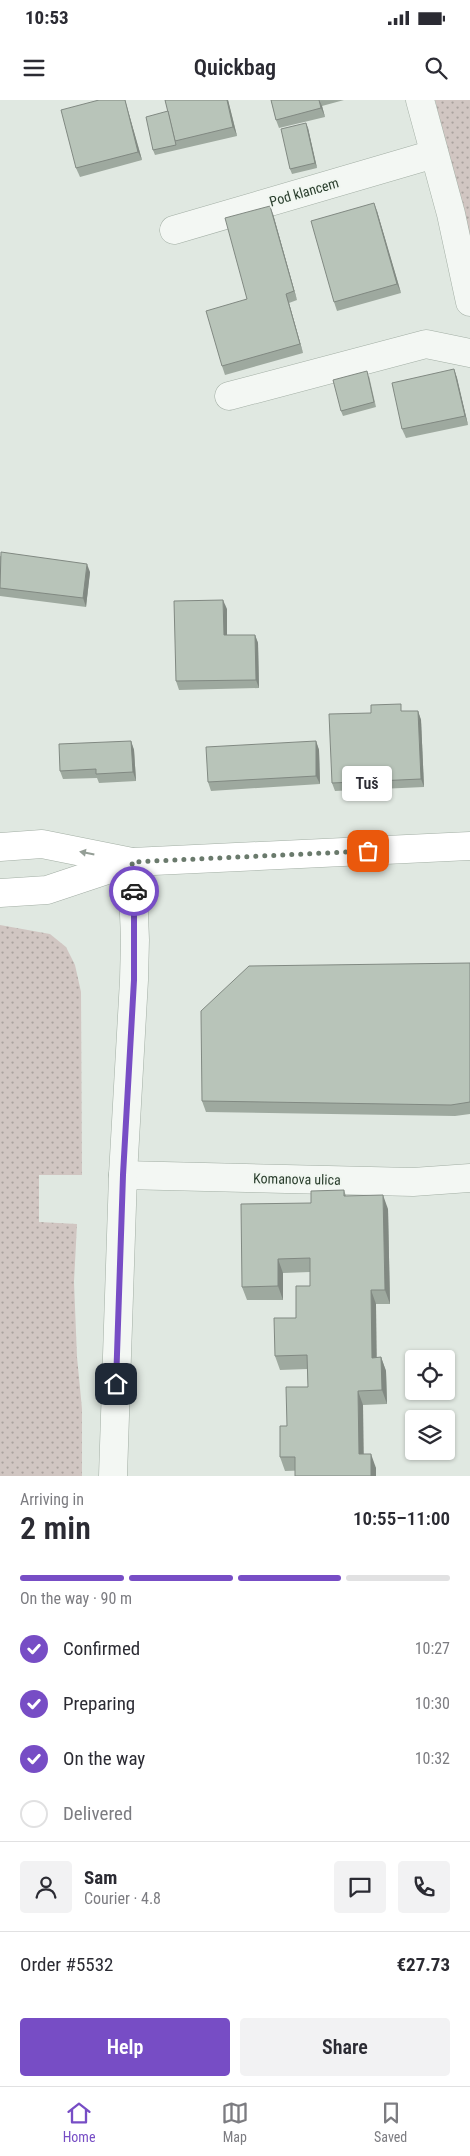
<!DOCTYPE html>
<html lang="en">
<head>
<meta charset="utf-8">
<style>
	:root { --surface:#fff; --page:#f2f2f3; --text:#2b2b33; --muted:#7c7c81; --line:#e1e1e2; --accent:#774dc5 }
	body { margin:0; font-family:"Roboto Condensed",sans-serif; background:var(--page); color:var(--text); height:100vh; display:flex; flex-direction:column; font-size:19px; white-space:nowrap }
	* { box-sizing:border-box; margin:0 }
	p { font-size:16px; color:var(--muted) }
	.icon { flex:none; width:28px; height:28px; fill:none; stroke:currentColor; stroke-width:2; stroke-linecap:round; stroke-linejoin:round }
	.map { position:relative; height:1376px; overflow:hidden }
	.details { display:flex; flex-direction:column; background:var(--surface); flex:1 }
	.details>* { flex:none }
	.tools { position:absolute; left:405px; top:1250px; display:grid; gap:10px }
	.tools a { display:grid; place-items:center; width:50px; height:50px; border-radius:5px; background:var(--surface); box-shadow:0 1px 4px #0004; font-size:25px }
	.pin { position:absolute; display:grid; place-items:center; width:42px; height:42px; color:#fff; margin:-21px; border-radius:10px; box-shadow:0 2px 8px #0006 }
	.courier { position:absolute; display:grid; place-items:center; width:50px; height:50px; margin:-25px; border:4px solid #774dc5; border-radius:50%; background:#fff; color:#222; box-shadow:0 1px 6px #0007 }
	.bubble { position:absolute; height:35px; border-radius:5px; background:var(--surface); box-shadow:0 1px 4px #0004; font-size:16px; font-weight:600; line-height:35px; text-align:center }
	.head em { font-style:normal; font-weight:600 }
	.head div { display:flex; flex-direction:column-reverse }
	.head { display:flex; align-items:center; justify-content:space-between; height:85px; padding:0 20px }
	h1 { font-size:32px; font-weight:600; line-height:38px }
	.bar { display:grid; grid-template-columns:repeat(4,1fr); gap:8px 5px; align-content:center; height:60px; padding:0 20px }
	.bar i { height:6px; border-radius:4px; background:var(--line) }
	.bar .active { background:var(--accent) }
	.bar p { grid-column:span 4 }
	.line { display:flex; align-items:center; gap:12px; padding:0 20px; border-top:1px solid var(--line) }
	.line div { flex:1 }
	.round { display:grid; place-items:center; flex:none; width:52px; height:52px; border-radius:5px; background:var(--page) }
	ol { padding:0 20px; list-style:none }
	li { display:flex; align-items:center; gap:15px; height:55px }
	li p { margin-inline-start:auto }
	li .icon { padding:5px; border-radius:50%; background:var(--accent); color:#fff; stroke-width:4 }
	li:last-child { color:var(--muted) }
	li i { width:28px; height:28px; border:2px solid var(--line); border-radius:50% }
	.primary-button { display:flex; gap:10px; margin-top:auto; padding:10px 20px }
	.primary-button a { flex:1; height:58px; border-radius:5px; background:var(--accent); color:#fff; font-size:20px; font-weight:600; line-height:58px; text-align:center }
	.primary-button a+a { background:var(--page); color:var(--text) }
	.status { display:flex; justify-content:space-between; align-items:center; height:35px; padding:0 25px; background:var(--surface); direction:ltr }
	.status svg { height:14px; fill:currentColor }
	header { display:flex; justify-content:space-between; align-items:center; height:65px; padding:0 20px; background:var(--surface); font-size:22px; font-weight:600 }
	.menu { display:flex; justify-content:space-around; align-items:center; height:70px; border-top:1px solid var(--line); background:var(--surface); font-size:14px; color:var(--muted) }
	.menu a { display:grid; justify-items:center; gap:2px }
	.menu .active { color:var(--accent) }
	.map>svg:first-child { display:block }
	.grass { fill:url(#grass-dots) }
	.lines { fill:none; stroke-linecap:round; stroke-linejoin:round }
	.minor-casing { stroke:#a2aea4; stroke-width:29 }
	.tertiary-casing { stroke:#a2aea4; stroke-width:29 }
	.secondary-casing { stroke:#a2aea4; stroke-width:29 }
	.minor { stroke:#f3f7f3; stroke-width:28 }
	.tertiary { stroke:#f3f7f3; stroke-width:28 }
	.secondary { stroke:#fff; stroke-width:28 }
	.wall { fill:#9ea99f }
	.shaded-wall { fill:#818982 }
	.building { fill:#b8c4b9; stroke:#818982 }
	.oneway { fill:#949e96 }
	.done { stroke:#6a7a6c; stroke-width:5; stroke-dasharray:0 9 }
	.route { stroke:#774dc5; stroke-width:6 }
	.labels { text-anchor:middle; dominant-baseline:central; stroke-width:4; stroke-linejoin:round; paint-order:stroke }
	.street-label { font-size:14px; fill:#2a3e2d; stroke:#f0f6f0 }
</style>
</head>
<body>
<div class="status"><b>10:53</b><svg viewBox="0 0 49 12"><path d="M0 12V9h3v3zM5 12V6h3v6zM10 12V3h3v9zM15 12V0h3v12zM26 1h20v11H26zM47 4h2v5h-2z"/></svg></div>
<header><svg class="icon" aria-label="menu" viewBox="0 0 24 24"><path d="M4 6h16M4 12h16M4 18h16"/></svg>Quickbag<svg class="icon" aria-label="search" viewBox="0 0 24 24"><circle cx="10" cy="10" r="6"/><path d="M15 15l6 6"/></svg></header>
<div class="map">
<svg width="470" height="1376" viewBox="0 0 470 1376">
	<defs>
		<pattern id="grass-dots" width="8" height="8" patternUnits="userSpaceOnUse" patternTransform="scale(1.25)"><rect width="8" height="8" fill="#d1c6c2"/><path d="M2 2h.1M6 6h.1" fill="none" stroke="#aaa29e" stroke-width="1.8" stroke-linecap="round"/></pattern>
	</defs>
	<rect width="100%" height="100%" fill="#e0e8e1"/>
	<g class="grass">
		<polygon points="435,0 470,0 470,143"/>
		<polygon points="0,825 50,834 66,847 75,865 81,892 82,1075 39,1075 39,1122 77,1124 74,1182 77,1257 82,1309 82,1376 0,1376"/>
	</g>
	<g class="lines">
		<defs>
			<g id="minor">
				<polyline points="420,0 451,114 470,202"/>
				<polyline points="174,130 434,54"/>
				<polyline points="229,296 426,244 470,253"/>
				<polyline points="123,1075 413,1082 470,1078"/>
			</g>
			<polyline id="tertiary" points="113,1376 123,1075 134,880 135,840 132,762"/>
			<g id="secondary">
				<polyline points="0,747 42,744 132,762 470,746"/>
				<polyline points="0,793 47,790 131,762"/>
			</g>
		</defs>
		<use href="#minor" class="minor-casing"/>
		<use href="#tertiary" class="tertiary-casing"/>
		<use href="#secondary" class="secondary-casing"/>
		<use href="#minor" class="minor"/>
		<use href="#tertiary" class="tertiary"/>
		<use href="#secondary" class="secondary"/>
	</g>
	<g class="wall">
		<polygon points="99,0 125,0 142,60 80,77 76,68"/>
		<polygon points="165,0 228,0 237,36 155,55 153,50 168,11"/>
		<polygon points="271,0 344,0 322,6 325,17 279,28 276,20"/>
		<polygon points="308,28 317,68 292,74 290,69"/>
		<polygon points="377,111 401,193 337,211 334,202"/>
		<polygon points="273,114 297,200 289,203 303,253 225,275 222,266 247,199"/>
		<polygon points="454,269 457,278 468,325 406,338 402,329"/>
		<polygon points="369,276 376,307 343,316 341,311"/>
		<polygon points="0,456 90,472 86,507 0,496"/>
		<polygon points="227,509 227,535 255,535 258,543 259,588 179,590 176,581"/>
		<polygon points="404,611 418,611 421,620 424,687 335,691 332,683"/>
		<polygon points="131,641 134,650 136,681 99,683 97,678 63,679 60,671"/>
		<polygon points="316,641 319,650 320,684 211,691 208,682"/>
		<polygon points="470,863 470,1014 455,1016 206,1012 202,1001"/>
		<polygon points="344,1090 346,1096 388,1109 390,1204 376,1204 376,1258 381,1257 386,1271 387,1304 363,1305 363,1354 376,1368 285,1371 280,1357 287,1326 308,1287 307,1269 280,1270 275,1256 296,1218 310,1186 310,1172 283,1173 283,1200 247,1200 242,1187 311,1103"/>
	</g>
	<g class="shaded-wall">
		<polygon points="125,0 142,60 138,52"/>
		<polygon points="227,0 228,0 237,36 233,27"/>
		<polygon points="319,0 322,6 325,17 321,8"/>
		<polygon points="306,23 308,28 317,68 315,63"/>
		<polygon points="374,103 377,111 401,193 397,184"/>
		<polygon points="270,106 273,114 297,200 294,191"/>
		<polygon points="286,194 289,203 303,253 300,244"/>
		<polygon points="454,269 457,278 468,325 465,316"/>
		<polygon points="87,464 90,472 86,507 83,498"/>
		<polygon points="223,500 227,509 227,544 224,535"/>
		<polygon points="255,535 258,543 259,588 256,580"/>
		<polygon points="418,611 421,620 424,687 421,679"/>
		<polygon points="131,641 134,650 136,681 133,672"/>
		<polygon points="316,641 319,650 320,684 316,676"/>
		<polygon points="383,1095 388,1109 390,1204 385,1190"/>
		<polygon points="278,1159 283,1173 283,1200 278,1186"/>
		<polygon points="371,1190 376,1204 377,1272 372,1258"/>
		<polygon points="381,1257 386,1271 387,1304 382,1290"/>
		<polygon points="358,1291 363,1305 364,1368 359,1354"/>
		<polygon points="371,1354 376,1368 376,1376 371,1376"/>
	</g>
	<g class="building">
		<polygon points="99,0 125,0 138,52 76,68 61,10"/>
		<polygon points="165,0 227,0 233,27 175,41"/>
		<polygon points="271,0 319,0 321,8 276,20"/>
		<polygon points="168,11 176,45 153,50 146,17"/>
		<polygon points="306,23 315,63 290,69 281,29"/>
		<polygon points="374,103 397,184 334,202 311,121"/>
		<polygon points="270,106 294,191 286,194 300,244 222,266 206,211 247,199 225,118"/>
		<polygon points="454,269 465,316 402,329 392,283"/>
		<polygon points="367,271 374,302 341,311 333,280"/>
		<polygon points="1,452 87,464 83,498 0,488"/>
		<polygon points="223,500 224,535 255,535 256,580 176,581 174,501"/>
		<polygon points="401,604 401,611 418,611 421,679 332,683 329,614 371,613 371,605"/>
		<polygon points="131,641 133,672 96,674 96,669 60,671 59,644"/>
		<polygon points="316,641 316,676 208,682 206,647"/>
		<polygon points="470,863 470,1002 451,1005 202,1001 201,911 249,866"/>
		<polygon points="344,1090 344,1096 383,1095 385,1190 371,1190 372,1258 381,1257 382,1290 358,1291 359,1354 371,1354 371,1376 295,1376 295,1357 280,1357 280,1326 287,1326 286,1287 308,1287 307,1255 275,1256 274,1218 296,1218 296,1186 310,1186 310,1158 278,1159 278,1186 242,1187 241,1104 311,1103 311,1091"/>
	</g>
	<defs><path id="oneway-solid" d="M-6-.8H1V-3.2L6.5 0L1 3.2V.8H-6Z" transform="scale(1.25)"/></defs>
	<use class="oneway" href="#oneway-solid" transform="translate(87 753) rotate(-169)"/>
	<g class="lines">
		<polyline class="done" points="134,791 132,762 368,751"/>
		<polyline class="route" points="116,1284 123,1075 134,880 134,791"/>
	</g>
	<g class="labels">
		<g class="street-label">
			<text transform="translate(304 92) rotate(-16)">Pod klancem</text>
			<text transform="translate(297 1079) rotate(1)">Komanova ulica</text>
		</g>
	</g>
</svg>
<div class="tools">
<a><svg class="icon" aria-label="locate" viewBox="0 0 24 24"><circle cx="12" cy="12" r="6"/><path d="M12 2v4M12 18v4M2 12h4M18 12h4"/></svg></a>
<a><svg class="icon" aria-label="layers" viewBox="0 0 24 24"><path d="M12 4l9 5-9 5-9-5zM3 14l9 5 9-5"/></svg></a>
</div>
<div class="pin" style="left:368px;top:751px;background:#ea580c"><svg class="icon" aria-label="bag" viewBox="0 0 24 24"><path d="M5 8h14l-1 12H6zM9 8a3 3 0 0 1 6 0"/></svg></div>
<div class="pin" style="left:116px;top:1284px;background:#1f2937"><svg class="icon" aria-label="home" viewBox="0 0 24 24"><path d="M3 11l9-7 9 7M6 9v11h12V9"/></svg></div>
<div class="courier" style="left:134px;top:791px"><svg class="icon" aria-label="car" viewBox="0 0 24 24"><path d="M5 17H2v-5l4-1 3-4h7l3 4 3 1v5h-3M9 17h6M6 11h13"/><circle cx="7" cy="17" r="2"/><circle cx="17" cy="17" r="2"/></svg></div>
<div class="bubble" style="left:342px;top:666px;width:50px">Tuš</div>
</div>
<section class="details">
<div class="head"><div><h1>2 min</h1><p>Arriving in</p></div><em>10:55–11:00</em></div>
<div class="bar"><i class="active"></i><i class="active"></i><i class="active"></i><i></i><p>On the way · 90 m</p></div>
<ol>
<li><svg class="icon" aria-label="check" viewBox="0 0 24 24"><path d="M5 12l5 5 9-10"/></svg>Confirmed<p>10:27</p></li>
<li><svg class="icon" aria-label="check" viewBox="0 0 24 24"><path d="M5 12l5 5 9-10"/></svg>Preparing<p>10:30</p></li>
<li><svg class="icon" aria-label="check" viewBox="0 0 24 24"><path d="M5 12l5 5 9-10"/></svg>On the way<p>10:32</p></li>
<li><i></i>Delivered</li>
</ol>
<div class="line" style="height:90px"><a class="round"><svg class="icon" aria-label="person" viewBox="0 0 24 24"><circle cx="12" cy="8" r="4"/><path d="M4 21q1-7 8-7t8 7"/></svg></a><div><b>Sam</b><p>Courier · 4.8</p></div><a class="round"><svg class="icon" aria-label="chat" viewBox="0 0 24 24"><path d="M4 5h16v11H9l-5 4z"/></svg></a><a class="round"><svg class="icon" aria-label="phone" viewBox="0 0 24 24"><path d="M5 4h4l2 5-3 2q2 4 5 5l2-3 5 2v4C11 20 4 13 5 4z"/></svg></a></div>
<div class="line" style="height:65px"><div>Order #5532</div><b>€27.73</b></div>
<div class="primary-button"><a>Help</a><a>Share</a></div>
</section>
<nav class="menu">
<a class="active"><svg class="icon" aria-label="home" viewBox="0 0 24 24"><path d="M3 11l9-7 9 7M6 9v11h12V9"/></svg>Home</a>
<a><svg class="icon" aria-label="map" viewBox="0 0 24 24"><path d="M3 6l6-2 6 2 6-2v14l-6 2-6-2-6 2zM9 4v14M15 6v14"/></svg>Map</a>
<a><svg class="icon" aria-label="saved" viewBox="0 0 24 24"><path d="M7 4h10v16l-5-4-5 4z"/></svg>Saved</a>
</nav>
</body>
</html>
